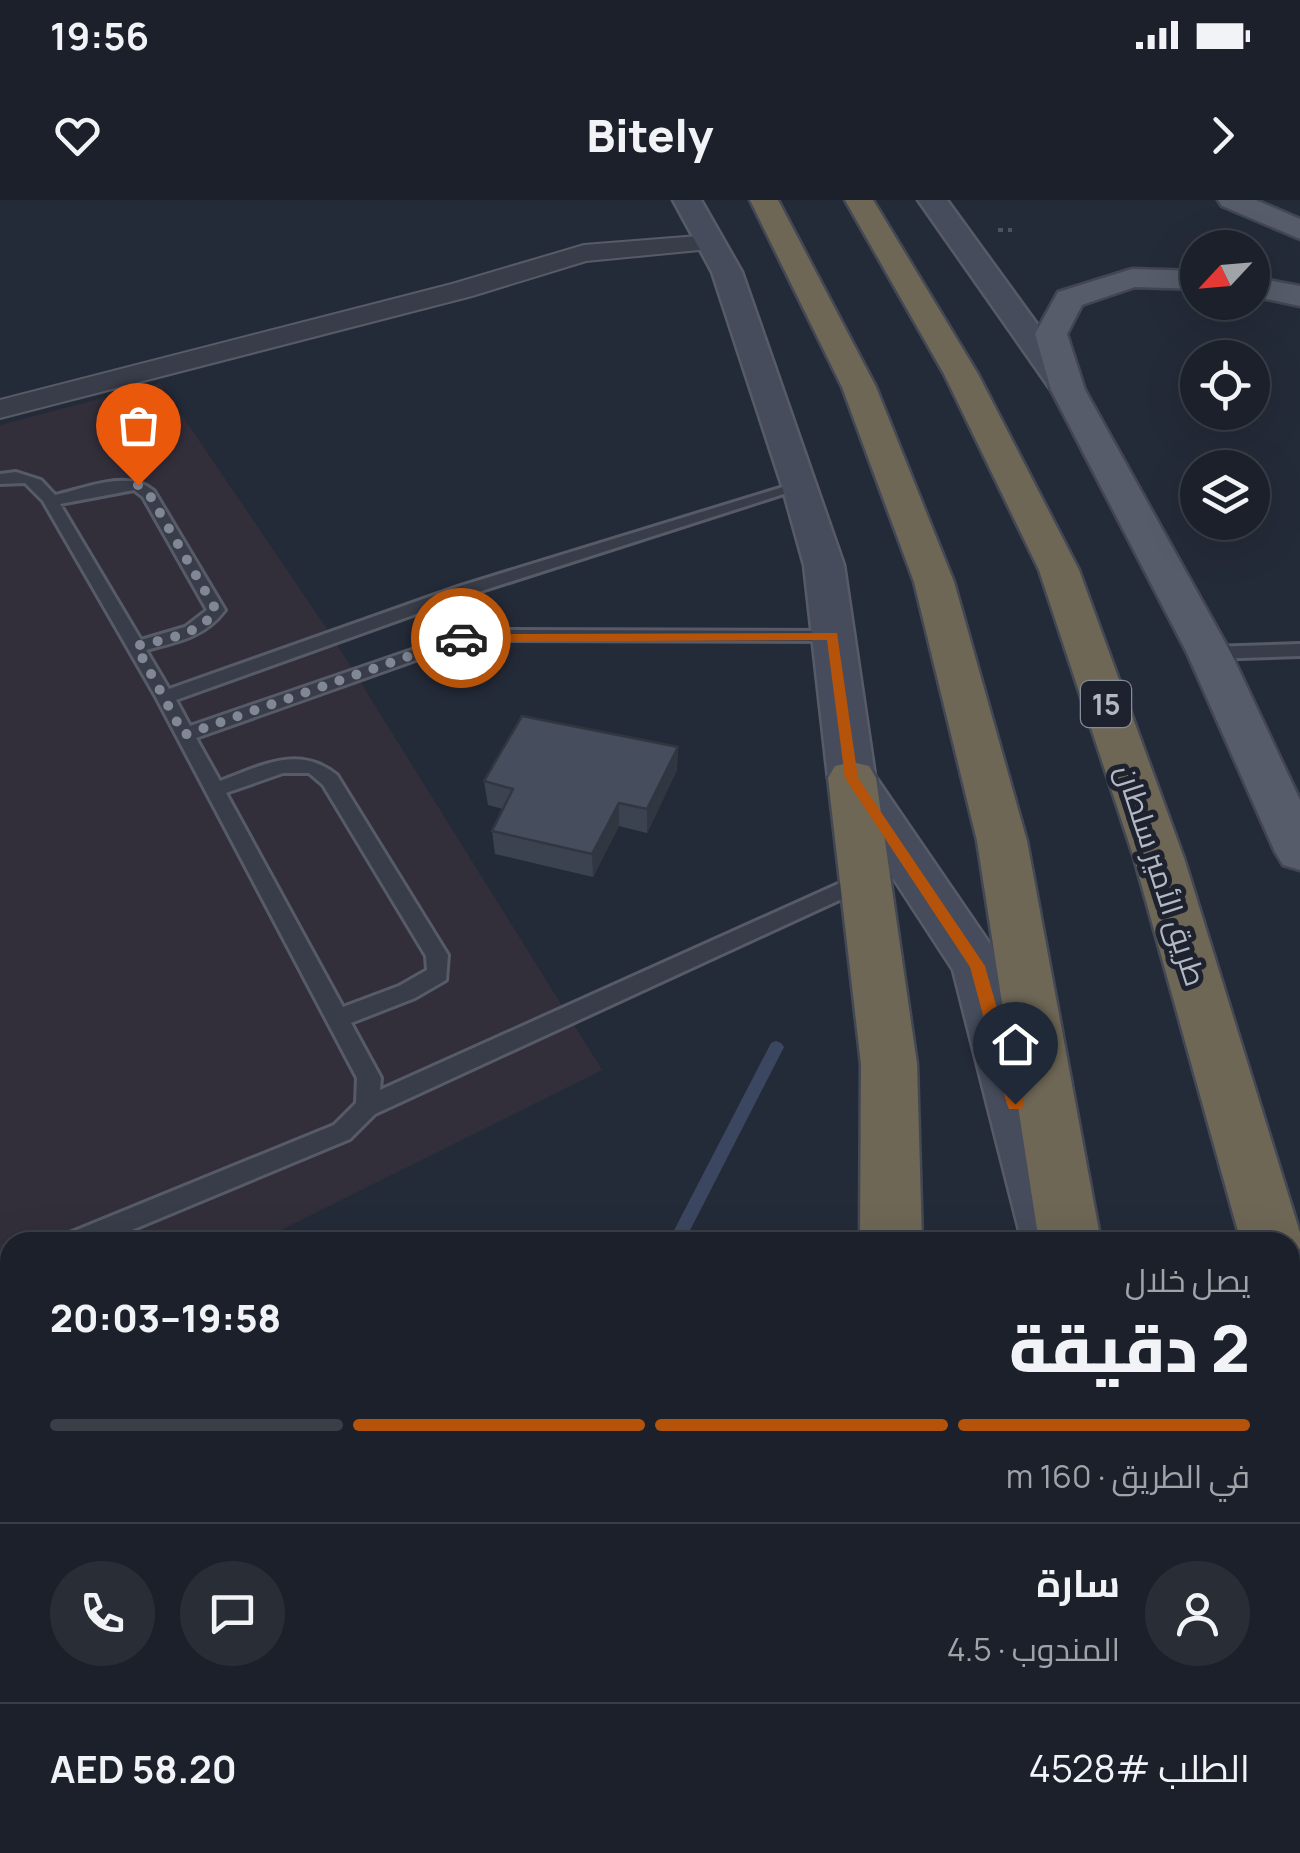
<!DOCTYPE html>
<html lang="ar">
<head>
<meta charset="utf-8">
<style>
	:root { --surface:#1b202a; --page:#282d36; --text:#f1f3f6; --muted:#a0a3a8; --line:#393e47; --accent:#b45309 }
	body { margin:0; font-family:Manrope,Cairo,sans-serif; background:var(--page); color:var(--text); direction:rtl; height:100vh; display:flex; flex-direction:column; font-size:38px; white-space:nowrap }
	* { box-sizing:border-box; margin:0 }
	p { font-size:32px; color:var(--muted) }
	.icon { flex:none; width:55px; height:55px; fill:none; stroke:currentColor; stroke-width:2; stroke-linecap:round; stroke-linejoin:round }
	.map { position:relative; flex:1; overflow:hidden; direction:ltr }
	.drawer { position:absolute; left:0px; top:1032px; width:1300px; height:622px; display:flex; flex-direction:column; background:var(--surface); border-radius:30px 30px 0 0; box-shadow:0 10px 40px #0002,0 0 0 2px var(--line); direction:rtl }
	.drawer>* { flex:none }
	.needle { width:65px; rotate:244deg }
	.fabs { position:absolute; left:1180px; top:30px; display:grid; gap:20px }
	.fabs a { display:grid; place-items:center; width:90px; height:90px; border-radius:50%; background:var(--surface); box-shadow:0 10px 40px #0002,0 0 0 2px var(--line); font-size:50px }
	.pin { position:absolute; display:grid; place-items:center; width:85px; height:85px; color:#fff; margin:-102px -42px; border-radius:50% 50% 50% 0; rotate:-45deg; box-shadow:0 0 10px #0007 }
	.pin .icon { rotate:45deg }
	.courier { position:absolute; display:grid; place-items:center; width:100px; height:100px; margin:-50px; border:8px solid #b45309; border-radius:50%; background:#fff; color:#222; box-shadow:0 2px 12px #0007 }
	.summary em { font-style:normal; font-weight:800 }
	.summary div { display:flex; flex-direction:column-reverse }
	.summary { display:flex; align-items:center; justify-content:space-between; height:170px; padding:0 50px }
	h1 { font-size:65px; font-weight:800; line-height:75px }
	.bar { display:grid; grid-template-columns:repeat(4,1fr); gap:15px 10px; align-content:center; height:120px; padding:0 50px }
	.bar i { height:12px; border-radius:8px; background:var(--line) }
	.bar .current { background:var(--accent) }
	.bar p { grid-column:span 4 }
	.line { display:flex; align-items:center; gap:25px; padding:0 50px; border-top:2px solid var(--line) }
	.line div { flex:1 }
	.round { display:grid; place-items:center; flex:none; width:105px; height:105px; border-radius:52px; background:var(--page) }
	.status { display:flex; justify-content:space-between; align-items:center; height:70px; padding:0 50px; background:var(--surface); direction:ltr }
	.status svg { height:28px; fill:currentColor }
	header { display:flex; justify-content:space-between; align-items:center; height:130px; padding:0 50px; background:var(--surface); font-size:45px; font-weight:800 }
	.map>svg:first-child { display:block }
	.medical { fill:#322f3b }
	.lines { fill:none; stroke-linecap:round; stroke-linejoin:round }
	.stream { fill:#3b4760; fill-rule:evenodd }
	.service-casing { stroke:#565b67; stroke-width:6 }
	.minor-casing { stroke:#565b67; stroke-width:4 }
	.secondary-casing { stroke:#565b67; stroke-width:5 }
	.primary-casing { stroke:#414652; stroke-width:5 }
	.motorway-casing { stroke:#434854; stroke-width:5 }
	.path { stroke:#48565b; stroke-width:4; stroke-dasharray:5 5; stroke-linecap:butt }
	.service { fill:#383d49; fill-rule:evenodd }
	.minor { fill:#383d49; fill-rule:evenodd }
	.secondary { fill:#464c5b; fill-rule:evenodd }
	.primary { fill:#565c69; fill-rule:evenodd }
	.motorway { fill:#6e6756; fill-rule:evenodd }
	.wall { fill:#3c4350 }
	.shaded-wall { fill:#313741 }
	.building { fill:#464e5d; stroke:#313741; stroke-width:2.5 }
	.route { fill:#b45309 }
	.done { stroke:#818794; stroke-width:10; stroke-dasharray:0 18 }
	.labels { text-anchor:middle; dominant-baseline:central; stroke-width:10; stroke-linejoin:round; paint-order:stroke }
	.shield { fill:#1d222e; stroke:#868b98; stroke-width:2.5 }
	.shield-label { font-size:28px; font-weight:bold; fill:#b3b8c5 }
	.street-label { font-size:30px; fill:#b3b8c5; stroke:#1d222e }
</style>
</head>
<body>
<div class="status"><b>19:56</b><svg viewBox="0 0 49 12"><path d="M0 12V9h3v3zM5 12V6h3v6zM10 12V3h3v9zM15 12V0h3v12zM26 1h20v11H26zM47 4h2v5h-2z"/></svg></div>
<header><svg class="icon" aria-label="forward" viewBox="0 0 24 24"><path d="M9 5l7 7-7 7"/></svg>Bitely<svg class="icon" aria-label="heart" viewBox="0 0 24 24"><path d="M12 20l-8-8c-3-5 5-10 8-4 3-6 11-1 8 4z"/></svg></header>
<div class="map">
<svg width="1300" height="1653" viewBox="0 0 1300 1653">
	<rect width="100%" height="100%" fill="#242b38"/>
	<polygon class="medical" points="160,183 331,435 602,870 257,1042 10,1042 10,1166 0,1171 0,225"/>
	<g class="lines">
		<g class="stream">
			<polygon points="776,841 781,843 784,847 684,1042 668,1042 771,843"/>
			<polygon points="10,1567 10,1590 0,1595 0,1572"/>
		</g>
		<defs>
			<g id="service">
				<path d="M16,272L41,280L55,295C86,288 128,269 154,291L225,410C205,437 177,442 146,450L169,489L457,387L796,283L809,286L469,395L176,500L190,526L470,430L833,431L842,436L833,441L472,440L196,538L220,581C261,566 298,544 337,575L448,755L446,780L415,798L351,823L381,878L380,890L858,675L865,672L875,680L872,685L375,914L350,939L103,1042H64L67,1034L334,925L356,903L357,878L156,497L43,301L25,283L0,284V274ZM134,290L143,297L207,410L185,427L141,440L60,304ZM283,573H309L323,585L426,756L427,770L399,786L343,807L226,593Z"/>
				<polygon points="1300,444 1300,456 1209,459 1200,453 1209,447"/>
				<polygon points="10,1058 10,1082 0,1086 0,1062"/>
			</g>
			<polygon id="minor" points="711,35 724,43 720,48 586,61 472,96 0,218 0,200 452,84 584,45"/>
			<g id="secondary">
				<polygon points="673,0 701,0 742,72 844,365 875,576 1005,766 1084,1042 1022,1042 953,770 828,578 804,365 782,286 712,72"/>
				<polygon points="918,0 947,0 1085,190 1080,197 1068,200 1056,197"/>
			</g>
			<g id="primary">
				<polygon points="1218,0 1256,0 1300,19 1300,39 1222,6"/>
				<polygon points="1132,69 1198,71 1198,89 1135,87 1082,105 1067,134 1085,190 1231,453 1300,600 1300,670 1283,665 1275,652 1187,453 1051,190 1035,134 1058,92"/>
				<polygon points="1252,77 1300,86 1300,106 1252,96"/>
			</g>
			<g id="motorway">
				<polygon points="750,0 778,0 876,187 954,382 1027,641 1101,1042 1039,1042 977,641 914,382 842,187"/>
				<polygon points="845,0 873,0 978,174 1079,370 1184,658 1300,1033 1300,1048 1294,1062 1290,1063 1290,1042 1241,1042 1134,658 1039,370 944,174"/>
				<polygon points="852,562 869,566 876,578 917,864 922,1042 860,1042 861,864 828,578 835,566"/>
				<polygon points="1290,1102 1300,1106 1300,1215 1290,1211"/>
				<rect x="859" y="1645" width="82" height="8"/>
				<polygon points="1083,1645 1165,1645 1166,1653 1084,1653"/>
			</g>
		</defs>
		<use href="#service" class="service-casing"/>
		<use href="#minor" class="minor-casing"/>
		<use href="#secondary" class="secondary-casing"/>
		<use href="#primary" class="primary-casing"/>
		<use href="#motorway" class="motorway-casing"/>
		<polyline class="path" points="998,30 1012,30"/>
		<use href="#service" class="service"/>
		<use href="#minor" class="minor"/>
		<use href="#secondary" class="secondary"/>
		<use href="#primary" class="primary"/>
		<use href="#motorway" class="motorway"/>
	</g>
	<polygon class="wall" points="678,547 677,570 647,633 619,626 593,677 495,654 492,631 503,609 488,605 484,581"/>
	<g class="shaded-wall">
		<polygon points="678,547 677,570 647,633 647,609"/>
		<polygon points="619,603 619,626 593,677 592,654"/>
	</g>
	<polygon class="building" points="522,516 678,547 647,609 619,603 592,654 492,631 513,589 484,581"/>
	<polygon class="route" points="837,433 858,578 985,766 1024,904 1021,909 1009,909 1007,904 970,767 845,578 827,440 461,442 455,438 461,434"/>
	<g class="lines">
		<path class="done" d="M138,285L149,294L216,410C200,435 165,439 136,446L184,535L461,438"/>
	</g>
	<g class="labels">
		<rect class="shield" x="1081" y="481" width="50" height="46" rx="8"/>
		<g class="shield-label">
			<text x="1106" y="504">15</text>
		</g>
		<g class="street-label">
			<text transform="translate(1162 675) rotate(72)">طريق الأمير سلطان</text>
		</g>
	</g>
</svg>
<div class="fabs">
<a><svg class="needle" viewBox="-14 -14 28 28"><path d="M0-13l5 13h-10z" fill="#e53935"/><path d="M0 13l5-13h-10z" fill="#a0a3a8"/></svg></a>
<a><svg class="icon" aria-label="locate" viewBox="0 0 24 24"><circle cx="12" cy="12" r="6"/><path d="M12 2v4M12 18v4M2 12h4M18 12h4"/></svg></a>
<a><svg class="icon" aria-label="layers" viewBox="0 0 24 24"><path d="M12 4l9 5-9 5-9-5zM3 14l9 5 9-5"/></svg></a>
</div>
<div class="pin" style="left:138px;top:285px;background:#ea580c"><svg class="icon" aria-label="bag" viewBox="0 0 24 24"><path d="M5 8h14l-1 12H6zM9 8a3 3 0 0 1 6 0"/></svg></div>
<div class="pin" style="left:1015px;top:904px;background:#1f2937"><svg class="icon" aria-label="home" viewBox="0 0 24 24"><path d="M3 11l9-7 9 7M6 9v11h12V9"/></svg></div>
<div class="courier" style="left:461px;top:438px"><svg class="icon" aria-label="car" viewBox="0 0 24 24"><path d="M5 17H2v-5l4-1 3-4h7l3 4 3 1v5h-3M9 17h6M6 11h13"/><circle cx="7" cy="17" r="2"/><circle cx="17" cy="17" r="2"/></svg></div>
<section class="drawer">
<div class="summary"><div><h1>2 دقيقة</h1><p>يصل خلال</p></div><em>19:58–20:03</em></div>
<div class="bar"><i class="current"></i><i class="current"></i><i class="current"></i><i></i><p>في الطريق · 160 m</p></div>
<div class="line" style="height:180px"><a class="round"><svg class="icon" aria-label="person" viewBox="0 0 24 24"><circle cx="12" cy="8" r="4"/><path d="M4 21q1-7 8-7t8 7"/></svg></a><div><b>سارة</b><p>المندوب · 4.5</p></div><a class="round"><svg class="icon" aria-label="chat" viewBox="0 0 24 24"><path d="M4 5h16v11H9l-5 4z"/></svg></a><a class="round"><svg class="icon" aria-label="phone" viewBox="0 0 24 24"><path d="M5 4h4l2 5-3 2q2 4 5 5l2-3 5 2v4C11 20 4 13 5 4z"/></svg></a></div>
<div class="line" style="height:130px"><div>الطلب #4528</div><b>AED 58.20</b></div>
</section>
</div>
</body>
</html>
